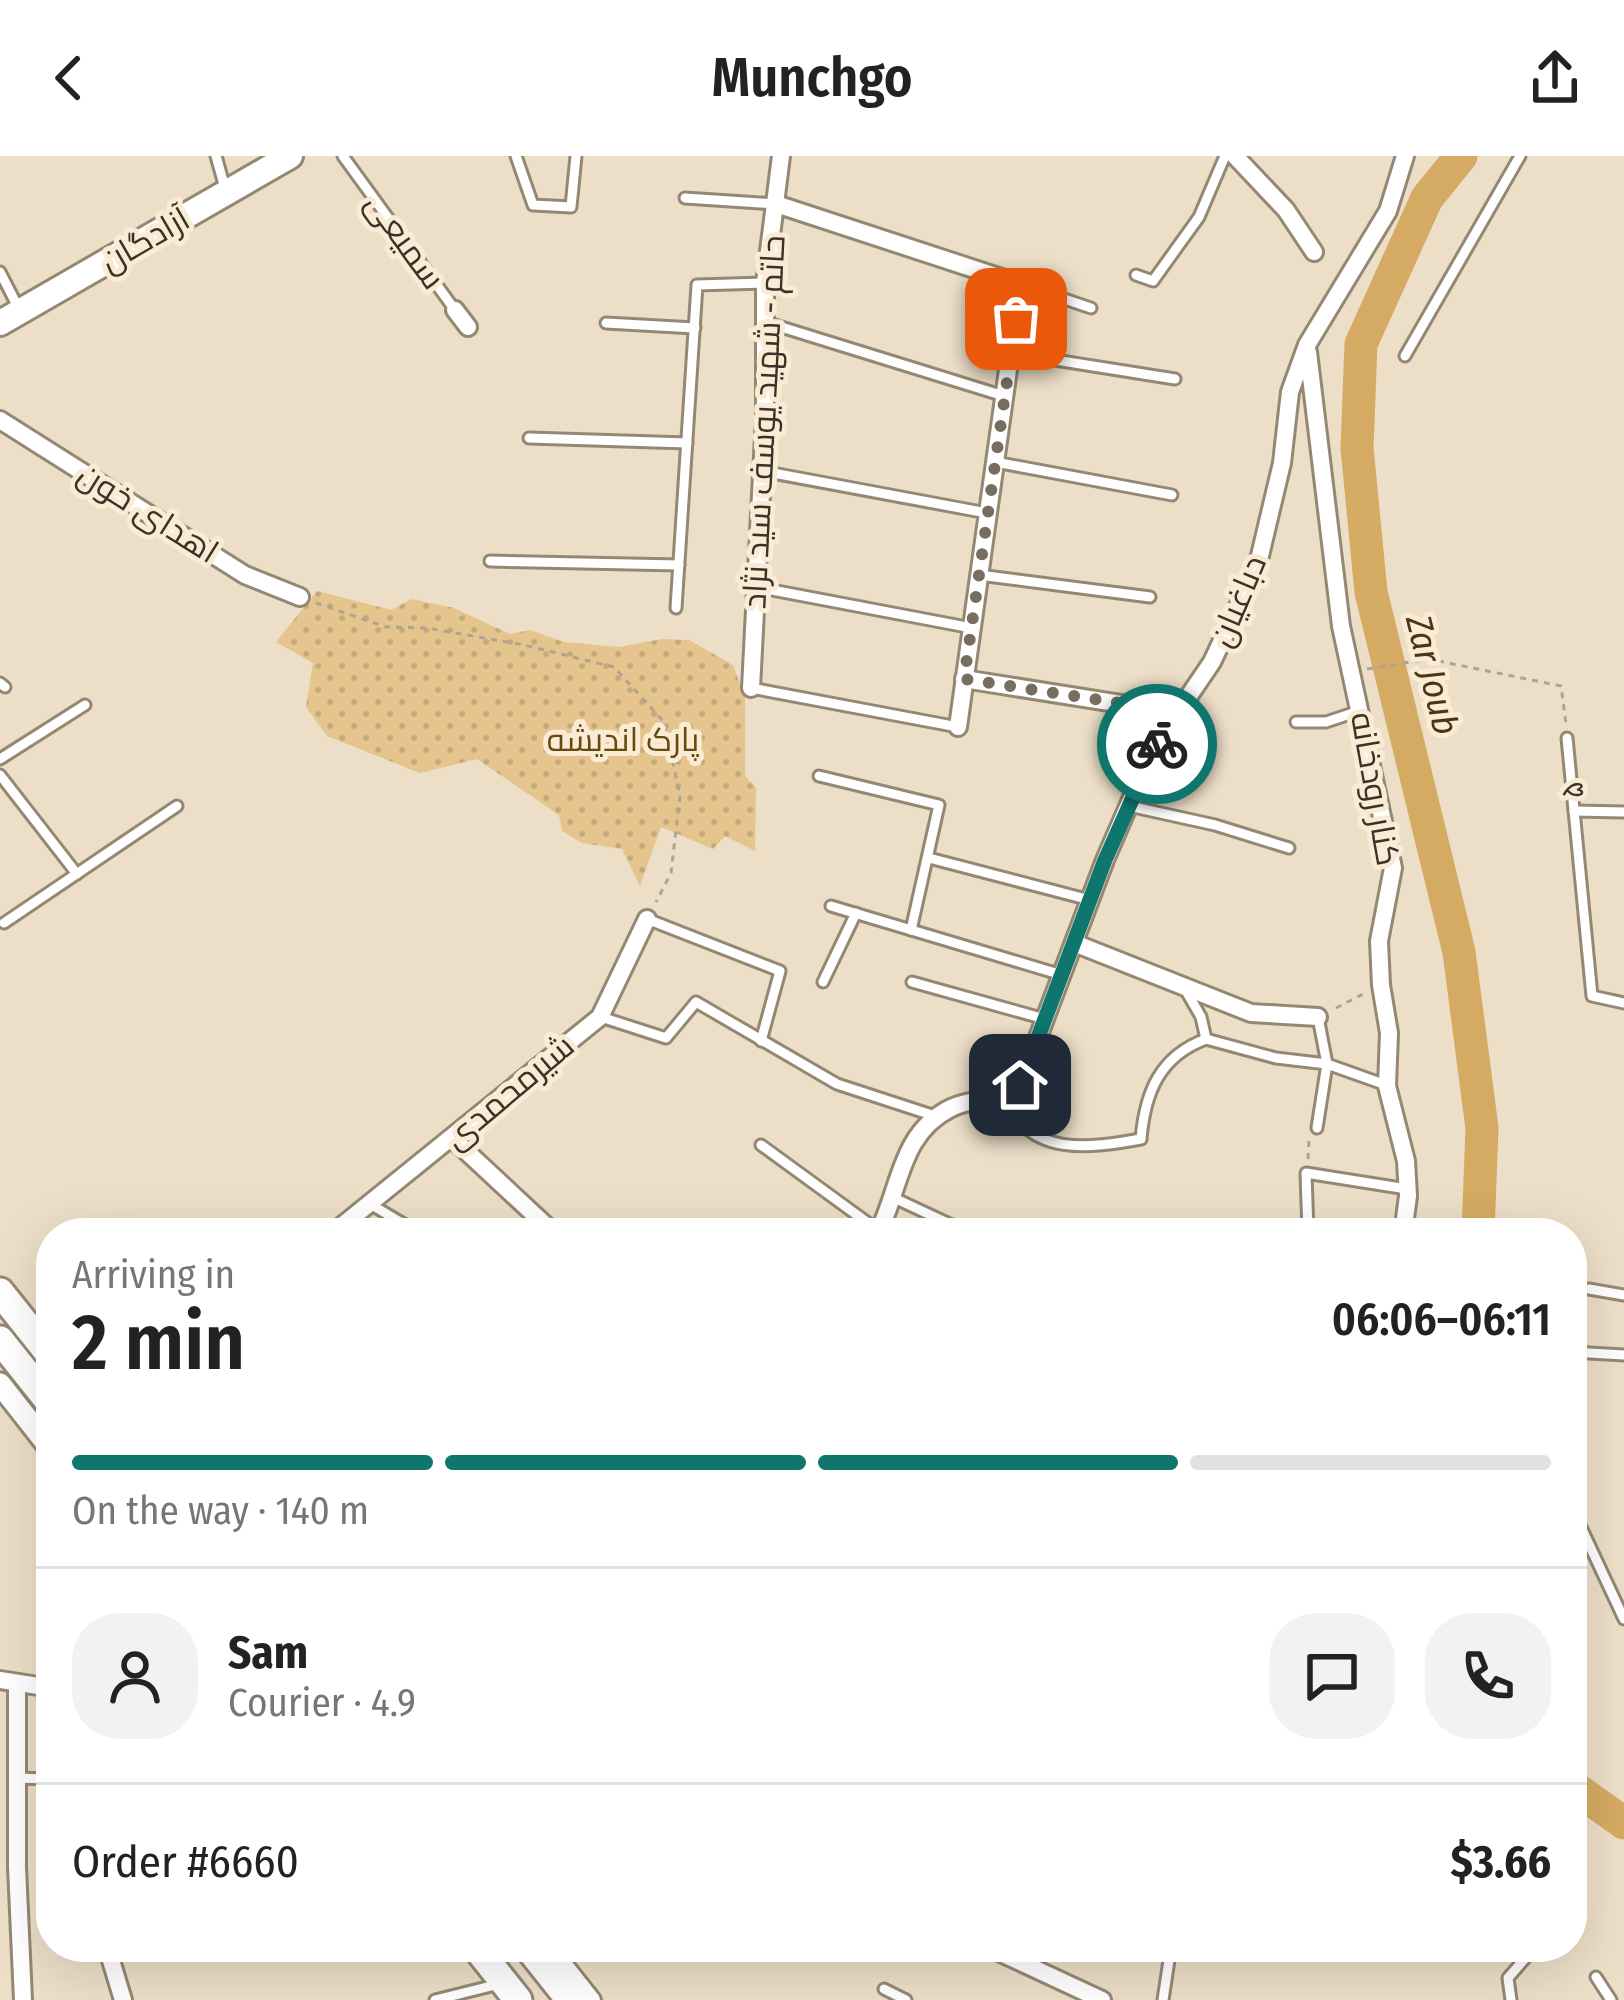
<!DOCTYPE html>
<html lang="en">
<head>
<meta charset="utf-8">
<style>
	:root { --surface:#fff; --page:#f2f2f2; --text:#222; --muted:#767676; --line:#e0e0e0; --accent:#0f766e }
	body { margin:0; font-family:"Fira Sans Condensed",Cairo,sans-serif; background:var(--page); color:var(--text); height:100vh; display:flex; flex-direction:column; font-size:45px; white-space:nowrap }
	* { box-sizing:border-box; margin:0 }
	p { font-size:39px; color:var(--muted) }
	.icon { flex:none; width:66px; height:66px; fill:none; stroke:currentColor; stroke-width:2; stroke-linecap:round; stroke-linejoin:round }
	.map { position:relative; flex:1; overflow:hidden }
	.side { position:absolute; left:36px; top:1062px; width:1551px; height:744px; display:flex; flex-direction:column; background:var(--surface); border-radius:48px; box-shadow:0 12px 48px #0002 }
	.side>* { flex:none }
	.pin { position:absolute; display:grid; place-items:center; width:102px; height:102px; color:#fff; margin:-51px; border-radius:24px; box-shadow:0 6px 18px #0006 }
	.courier { position:absolute; display:grid; place-items:center; width:120px; height:120px; margin:-60px; border:9px solid #0f766e; border-radius:50%; background:#fff; color:#222; box-shadow:0 3px 15px #0007 }
	.summary em { font-style:normal; font-weight:600 }
	.summary div { display:flex; flex-direction:column-reverse }
	.summary { display:flex; align-items:center; justify-content:space-between; height:204px; padding:0 36px }
	h1 { font-size:78px; font-weight:600; line-height:90px }
	.bar { display:grid; grid-template-columns:repeat(4,1fr); gap:18px 12px; align-content:center; height:144px; padding:0 36px }
	.bar i { height:15px; border-radius:9px; background:var(--line) }
	.bar .selected { background:var(--accent) }
	.bar p { grid-column:span 4 }
	.line { display:flex; align-items:center; gap:30px; padding:0 36px; border-top:3px solid var(--line) }
	.line div { flex:1 }
	.round { display:grid; place-items:center; flex:none; width:126px; height:126px; border-radius:48px; background:var(--page) }
	header { display:flex; justify-content:space-between; align-items:center; height:156px; padding:0 36px; background:var(--surface); font-size:54px; font-weight:600 }
	.map>svg:first-child { display:block }
	.grass { fill:url(#grass-dots) }
	.lines { fill:none; stroke-linecap:round; stroke-linejoin:round }
	.river { stroke:#d5aa62; stroke-width:33 }
	.service-casing { stroke:#958873; stroke-width:15 }
	.minor-casing { stroke:#958873; stroke-width:22 }
	.tertiary-casing { stroke:#958873; stroke-width:27 }
	.secondary-casing { stroke:#958873; stroke-width:30 }
	.primary-casing { stroke:#958873; stroke-width:33 }
	.path { stroke:#afa492; stroke-width:3; stroke-dasharray:6 6; stroke-linecap:butt }
	.service { stroke:#fff; stroke-width:9 }
	.minor { stroke:#fff; stroke-width:16 }
	.tertiary { stroke:#fff; stroke-width:21 }
	.secondary { stroke:#fff; stroke-width:24 }
	.primary { stroke:#fff; stroke-width:27 }
	.done { stroke:#776e60; stroke-width:12; stroke-dasharray:0 21.6 }
	.route { stroke:#0f766e; stroke-width:15 }
	.labels { text-anchor:middle; dominant-baseline:central; stroke-width:10; stroke-linejoin:round; paint-order:stroke }
	.street-label { font-size:33px; fill:#383229; stroke:#f9ebd4 }
	.park-label { font-size:33px; fill:#664810; stroke:#f9ebd4 }
	.water-label { font-size:36px; font-style:italic; fill:#483616; stroke:#f9ebd4 }
</style>
</head>
<body>
<header><svg class="icon" aria-label="back" viewBox="0 0 24 24"><path d="M15 5l-7 7 7 7"/></svg>Munchgo<svg class="icon" aria-label="share" viewBox="0 0 24 24"><path d="M12 15V3M7 8l5-5 5 5M5 13v7h14v-7"/></svg></header>
<div class="map">
<svg width="1624" height="1844" viewBox="0 0 1624 1844">
	<defs>
		<pattern id="grass-dots" width="8" height="8" patternUnits="userSpaceOnUse" patternTransform="scale(3)"><rect width="8" height="8" fill="#e6c48d"/><path d="M2 2h.1M6 6h.1" fill="none" stroke="#c6a97a" stroke-width="1.8" stroke-linecap="round"/></pattern>
	</defs>
	<rect width="100%" height="100%" fill="#ecdec7"/>
	<polygon class="grass" points="317,435 391,454 412,443 454,452 510,478 530,474 564,486 619,491 662,483 689,484 733,509 745,542 745,620 756,632 755,695 725,680 713,693 661,671 640,730 622,693 582,687 562,675 559,659 477,603 420,617 327,580 306,551 313,507 276,486"/>
	<g class="lines">
		<g class="river">
			<polyline points="1461,0 1427,42 1361,188 1357,292 1371,436 1459,796 1482,972 1478,1077"/>
			<polyline points="1572,1630 1624,1667"/>
		</g>
		<defs>
			<g id="service">
				<polyline points="216,0 225,32"/>
				<polyline points="343,0 455,154"/>
				<polyline points="516,0 533,49 571,51 576,0"/>
				<polyline points="685,42 776,48"/>
				<polyline points="0,116 18,151"/>
				<polyline points="1136,119 1153,125 1199,61 1225,0"/>
				<polyline points="1020,128 1091,152"/>
				<polyline points="765,166 1004,240"/>
				<polyline points="606,167 695,172"/>
				<polyline points="1011,197 1175,223"/>
				<polyline points="1405,200 1520,0"/>
				<polyline points="529,282 687,287"/>
				<polyline points="995,306 1172,339"/>
				<polyline points="762,315 987,357"/>
				<polyline points="490,405 679,409"/>
				<polyline points="979,419 1150,441"/>
				<polyline points="756,431 972,472"/>
				<polyline points="676,452 697,129 765,127"/>
				<polyline points="0,527 5,531"/>
				<polyline points="751,532 958,571"/>
				<polyline points="1296,566 1326,566 1362,554"/>
				<polyline points="1567,582 1592,840 1624,847"/>
				<polyline points="0,603 85,549"/>
				<polyline points="0,619 77,718"/>
				<polyline points="819,620 939,649 911,774"/>
				<polyline points="1129,650 1215,669 1289,692"/>
				<polyline points="1574,655 1624,656"/>
				<polyline points="929,702 1090,744"/>
				<polyline points="831,750 1062,819"/>
				<polyline points="647,763 780,815 761,885"/>
				<polyline points="4,767 177,650"/>
				<polyline points="823,826 856,757"/>
				<polyline points="912,826 1045,863"/>
				<polyline points="1185,833 1201,861 1206,883"/>
				<polyline points="601,861 666,882 696,846 837,928 938,961"/>
				<polyline points="1206,883 1276,902 1327,908 1386,929"/>
				<path d="M1005,942C1030,1002 1090,992 1141,983C1145,936 1160,900 1206,883"/>
				<polyline points="1317,972 1327,908 1318,861"/>
				<polyline points="761,989 879,1075"/>
				<polyline points="892,1041 969,1077"/>
				<polyline points="370,1048 419,1077"/>
				<polyline points="706,1074 710,1077"/>
				<polyline points="1308,1077 1306,1017 1407,1033"/>
				<polyline points="1589,1133 1624,1139"/>
				<polyline points="1572,1196 1624,1199"/>
				<polyline points="1573,1354 1624,1463"/>
				<polyline points="17,1622 51,1623"/>
				<polyline points="1183,1791 1225,1791"/>
				<polyline points="1596,1821 1611,1844"/>
				<polyline points="884,1833 906,1844"/>
				<polyline points="435,1844 499,1828"/>
				<polyline points="1163,1844 1171,1791"/>
				<polyline points="1511,1844 1508,1822 1535,1791"/>
			</g>
			<g id="minor">
				<polyline points="1235,0 1286,54 1314,96"/>
				<polyline points="776,48 1020,128 958,571"/>
				<polyline points="455,154 468,171"/>
				<polyline points="1308,196 1341,470 1393,712 1379,785 1381,829 1389,877 1387,930 1406,1005 1408,1040 1403,1077"/>
				<polyline points="0,264 245,419 300,441"/>
				<polyline points="964,523 1178,557"/>
				<polyline points="751,532 765,261 765,127 781,0"/>
				<polyline points="1074,787 1251,857 1318,861"/>
				<polyline points="453,983 554,1077"/>
				<polyline points="333,1077 600,861 647,763"/>
				<path d="M878,1077C901,1031 900,977 951,952C978,939 996,950 1020,929L1105,704L1153,593L1212,506L1258,408L1282,307L1290,236L1307,189L1388,55L1405,0"/>
				<polyline points="0,1524 51,1532"/>
				<polyline points="17,1527 17,1711 23,1844"/>
				<polyline points="107,1791 123,1844"/>
				<polyline points="550,1791 592,1844"/>
				<polyline points="988,1791 1102,1844"/>
			</g>
			<polyline id="tertiary" points="0,1228 51,1293"/>
			<polyline id="secondary" points="0,167 290,0"/>
			<g id="primary">
				<polyline points="0,1136 51,1200"/>
				<polyline points="0,1184 51,1248"/>
				<polyline points="476,1791 518,1844"/>
				<polyline points="528,1791 570,1844"/>
			</g>
		</defs>
		<use href="#service" class="service-casing"/>
		<use href="#minor" class="minor-casing"/>
		<use href="#tertiary" class="tertiary-casing"/>
		<use href="#secondary" class="secondary-casing"/>
		<use href="#primary" class="primary-casing"/>
		<g class="path">
			<polyline points="316,447 386,471 427,472 524,489 614,511 664,566 680,640 671,717 656,746"/>
			<polyline points="1367,513 1429,503 1561,530 1566,568"/>
			<polyline points="1336,852 1365,837"/>
			<polyline points="1308,1003 1309,982"/>
		</g>
		<use href="#service" class="service"/>
		<use href="#minor" class="minor"/>
		<use href="#tertiary" class="tertiary"/>
		<use href="#secondary" class="secondary"/>
		<use href="#primary" class="primary"/>
	</g>
	<g class="lines">
		<polyline class="done" points="1016,163 964,523 1178,556 1157,588"/>
		<polyline class="route" points="1020,929 1105,704 1157,588"/>
	</g>
	<g class="labels">
		<g class="street-label">
			<text transform="translate(145 84) rotate(-30)">آزادگان</text>
			<text transform="translate(405 85) rotate(54)">سمیعی</text>
			<text transform="translate(764 266) rotate(-87)">حاتم - شهید یوسف سید نژاد</text>
			<text transform="translate(148 357) rotate(32)">اهدای خون</text>
			<text transform="translate(1238 445) rotate(-67)">دباغیان</text>
			<text transform="translate(1375 633) rotate(80)">کنار رودخانه</text>
			<text transform="translate(1572 634) rotate(-95)">۵</text>
			<text transform="translate(509 936) rotate(-40)">شیرمحمدی</text>
		</g>
		<g class="park-label">
			<text x="623" y="584">پارک اندیشه</text>
		</g>
		<g class="water-label">
			<text transform="translate(1432 519) rotate(76)">Zar Joub</text>
		</g>
	</g>
</svg>
<div class="pin" style="left:1016px;top:163px;background:#ea580c"><svg class="icon" aria-label="bag" viewBox="0 0 24 24"><path d="M5 8h14l-1 12H6zM9 8a3 3 0 0 1 6 0"/></svg></div>
<div class="pin" style="left:1020px;top:929px;background:#1f2937"><svg class="icon" aria-label="home" viewBox="0 0 24 24"><path d="M3 11l9-7 9 7M6 9v11h12V9"/></svg></div>
<div class="courier" style="left:1157px;top:588px"><svg class="icon" aria-label="bike" viewBox="0 0 24 24"><circle cx="6" cy="16" r="4"/><circle cx="18" cy="16" r="4"/><path d="M6 16l4-8h5l3 8M10 8l3 8H6M13 5h3"/></svg></div>
<section class="side">
<div class="summary"><div><h1>2 min</h1><p>Arriving in</p></div><em>06:06–06:11</em></div>
<div class="bar"><i class="selected"></i><i class="selected"></i><i class="selected"></i><i></i><p>On the way · 140 m</p></div>
<div class="line" style="height:216px"><a class="round"><svg class="icon" aria-label="person" viewBox="0 0 24 24"><circle cx="12" cy="8" r="4"/><path d="M4 21q1-7 8-7t8 7"/></svg></a><div><b>Sam</b><p>Courier · 4.9</p></div><a class="round"><svg class="icon" aria-label="chat" viewBox="0 0 24 24"><path d="M4 5h16v11H9l-5 4z"/></svg></a><a class="round"><svg class="icon" aria-label="phone" viewBox="0 0 24 24"><path d="M5 4h4l2 5-3 2q2 4 5 5l2-3 5 2v4C11 20 4 13 5 4z"/></svg></a></div>
<div class="line" style="height:156px"><div>Order #6660</div><b>$3.66</b></div>
</section>
</div>
</body>
</html>
